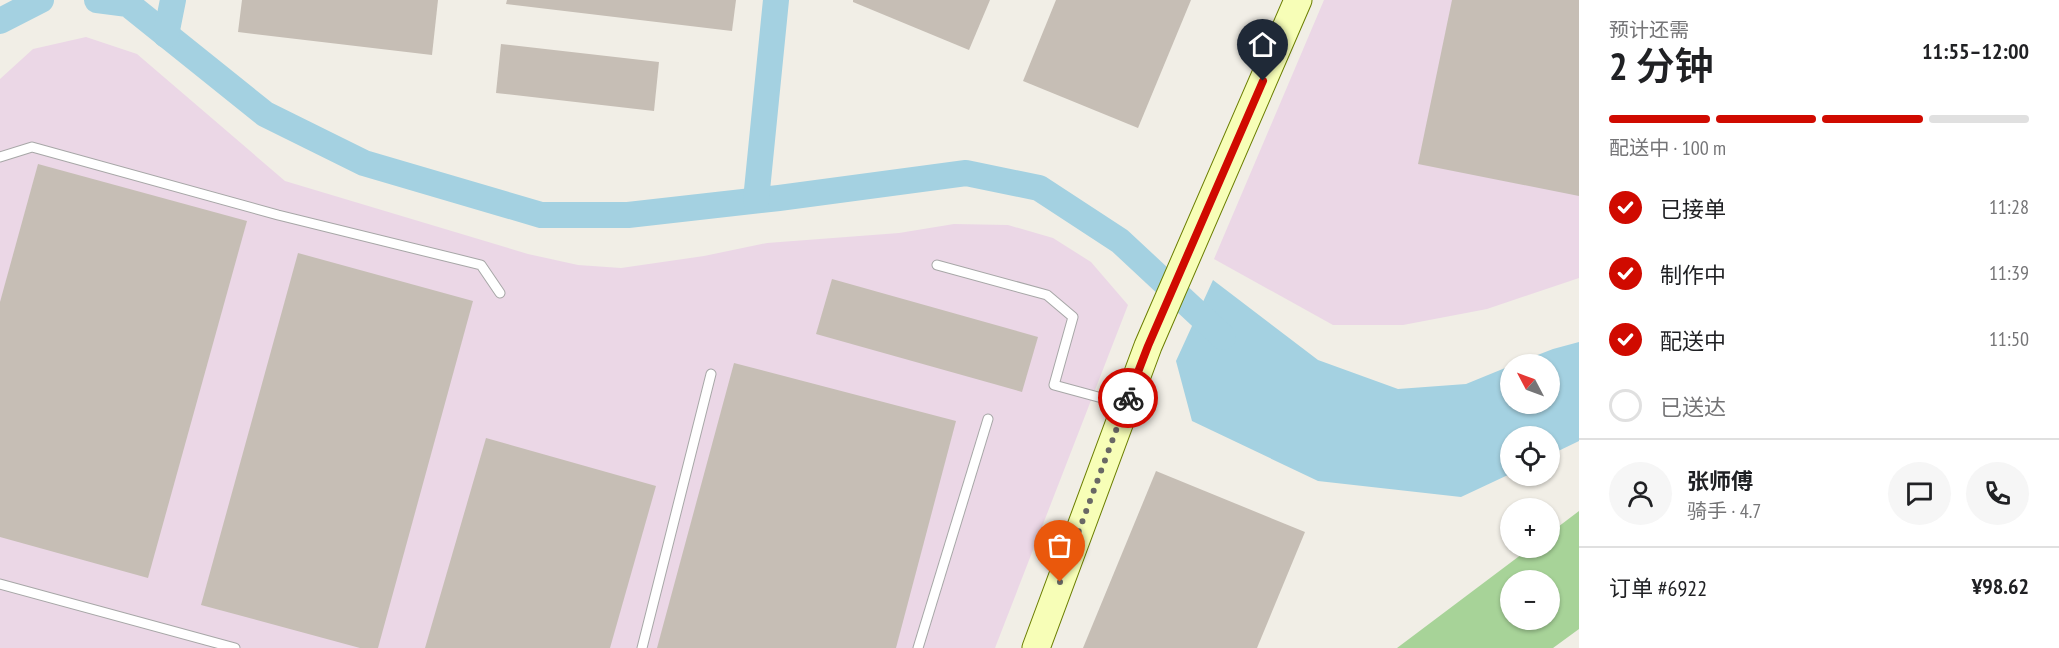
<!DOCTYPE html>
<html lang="zh">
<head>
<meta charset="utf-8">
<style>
	:root { --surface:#fff; --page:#f6f6f6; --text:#202124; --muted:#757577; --line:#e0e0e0; --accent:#d00a00 }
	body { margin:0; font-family:"PT Sans Narrow","Noto Sans SC",sans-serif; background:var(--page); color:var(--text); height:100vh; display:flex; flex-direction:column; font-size:22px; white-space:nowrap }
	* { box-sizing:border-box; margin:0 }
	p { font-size:20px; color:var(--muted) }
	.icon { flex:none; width:33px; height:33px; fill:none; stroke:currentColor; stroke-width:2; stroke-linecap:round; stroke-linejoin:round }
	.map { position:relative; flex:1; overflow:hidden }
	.details { display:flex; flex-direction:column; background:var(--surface); width:480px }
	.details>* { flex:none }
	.needle { width:39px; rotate:311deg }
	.fabs { position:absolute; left:1500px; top:354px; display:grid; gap:12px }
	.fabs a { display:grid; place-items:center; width:60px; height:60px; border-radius:50%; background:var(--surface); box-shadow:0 2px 4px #0004; font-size:30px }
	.pin { position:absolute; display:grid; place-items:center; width:51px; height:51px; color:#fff; margin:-62px -26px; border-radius:50% 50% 50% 0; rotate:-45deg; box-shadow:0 0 6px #0007 }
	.pin .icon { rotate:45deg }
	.courier { position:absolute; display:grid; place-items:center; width:60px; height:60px; margin:-30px; border:4px solid #d00a00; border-radius:50%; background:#fff; color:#222; box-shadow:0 2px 8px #0007 }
	.summary em { font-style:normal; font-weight:600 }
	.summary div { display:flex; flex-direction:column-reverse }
	.summary { display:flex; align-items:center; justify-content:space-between; height:102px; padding:0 30px }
	h1 { font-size:39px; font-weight:600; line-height:45px }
	.bar { display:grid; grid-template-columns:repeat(4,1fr); gap:9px 6px; align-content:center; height:72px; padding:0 30px }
	.bar i { height:8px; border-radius:4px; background:var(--line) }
	.bar .selected { background:var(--accent) }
	.bar p { grid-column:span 4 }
	.line { display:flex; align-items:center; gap:15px; padding:0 30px; border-top:2px solid var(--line) }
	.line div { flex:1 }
	.round { display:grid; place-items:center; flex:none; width:63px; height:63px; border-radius:32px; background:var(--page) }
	ol { padding:0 30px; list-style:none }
	li { display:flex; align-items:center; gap:18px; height:66px }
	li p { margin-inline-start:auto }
	li .icon { padding:6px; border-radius:50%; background:var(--accent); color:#fff; stroke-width:4 }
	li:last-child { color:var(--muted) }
	li i { width:33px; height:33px; border:3px solid var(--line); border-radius:50% }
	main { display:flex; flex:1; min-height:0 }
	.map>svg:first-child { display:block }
	.industrial { fill:#ebd7e6 }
	.forest { fill:#a7d398; fill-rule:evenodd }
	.water { fill:#a4d1e1 }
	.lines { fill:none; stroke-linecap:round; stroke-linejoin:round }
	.canal { stroke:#a4d1e1; stroke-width:26 }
	.building { fill:#c6beb5 }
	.lane-casing { stroke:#a7a7a7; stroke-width:11 }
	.secondary-casing { stroke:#6b7e00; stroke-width:29 }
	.lane { stroke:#fff; stroke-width:9 }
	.secondary { stroke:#f7feb7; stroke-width:27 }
	.done { stroke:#696865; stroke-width:6; stroke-dasharray:0 10.8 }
	.route { stroke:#d00a00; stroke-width:8 }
</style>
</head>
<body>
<main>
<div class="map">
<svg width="1579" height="648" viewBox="0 0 1579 648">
	<rect width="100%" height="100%" fill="#f1eee6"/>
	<g class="industrial">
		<polygon points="1324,0 1579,0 1579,278 1487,309 1403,325 1333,325 1214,259"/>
		<polygon points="86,37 137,54 285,181 528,254 578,265 621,268 704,256 767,243 899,233 954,224 1008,225 1053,238 1091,262 1128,305 995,648 0,648 0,79 33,49"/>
	</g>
	<path class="forest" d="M1579,511V629L1553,648H1397L1530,548H1550V533ZM1510,580H1550V620H1510Z"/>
	<polygon class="water" points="1213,280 1318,360 1398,389 1466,384 1510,366 1510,404 1550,404 1550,364 1514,364 1553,349 1579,342 1579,441 1550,455 1550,436 1510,436 1510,474 1461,497 1318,481 1192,421 1176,361"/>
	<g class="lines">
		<g class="canal">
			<polyline points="97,0 128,4 265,114 364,163 541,215 628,215 779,198 966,173 1039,188 1120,241 1223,337"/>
			<polyline points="0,21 41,0"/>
			<polyline points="166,35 173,0"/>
			<polyline points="756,200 776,0"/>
		</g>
	</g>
	<g class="building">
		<polygon points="242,0 438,0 432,55 238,32"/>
		<polygon points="507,0 736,0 732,31 506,4"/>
		<polygon points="853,0 990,0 969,50 853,2"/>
		<polygon points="1056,0 1191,0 1138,128 1023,81"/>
		<polygon points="1452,0 1579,0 1579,196 1418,164"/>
		<polygon points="501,44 659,62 654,111 496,93"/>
		<polygon points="38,164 247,221 148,578 0,537 0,302"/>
		<polygon points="298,253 473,301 378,648 360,648 201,605"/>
		<polygon points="832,279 1038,337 1022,392 816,334"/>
		<polygon points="734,363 956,421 896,648 657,648"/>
		<polygon points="486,438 656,486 610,648 425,648"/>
		<polygon points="1156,471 1305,532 1257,648 1083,648"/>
	</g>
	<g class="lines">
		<defs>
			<g id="lane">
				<polyline points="0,157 32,147 278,215 481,265 500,293"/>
				<polyline points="937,265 1047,295 1073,317 1054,385 1124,404"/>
				<polyline points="0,584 235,648"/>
				<polyline points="642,648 711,374"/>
				<polyline points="918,648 988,419"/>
			</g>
			<polyline id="secondary" points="1036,648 1148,346 1298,0"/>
		</defs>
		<use href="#lane" class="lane-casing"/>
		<use href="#secondary" class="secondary-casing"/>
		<use href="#lane" class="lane"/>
		<use href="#secondary" class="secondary"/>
	</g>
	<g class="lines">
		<polyline class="done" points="1060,582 1128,398"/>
		<polyline class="route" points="1128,398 1148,346 1263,81"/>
	</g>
</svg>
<div class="fabs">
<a><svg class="needle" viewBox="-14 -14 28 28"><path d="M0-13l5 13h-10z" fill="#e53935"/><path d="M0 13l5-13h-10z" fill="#757577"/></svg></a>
<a><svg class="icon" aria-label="locate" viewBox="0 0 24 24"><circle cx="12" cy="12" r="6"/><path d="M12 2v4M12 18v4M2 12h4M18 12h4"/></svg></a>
<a>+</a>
<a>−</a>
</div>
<div class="pin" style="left:1060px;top:582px;background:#ea580c"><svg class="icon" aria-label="bag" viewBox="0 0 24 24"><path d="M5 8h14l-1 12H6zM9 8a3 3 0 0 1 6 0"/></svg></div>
<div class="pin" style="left:1263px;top:81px;background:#1f2937"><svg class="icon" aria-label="home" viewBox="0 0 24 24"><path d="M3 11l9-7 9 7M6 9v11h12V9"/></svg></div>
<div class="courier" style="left:1128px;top:398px"><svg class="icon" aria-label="bike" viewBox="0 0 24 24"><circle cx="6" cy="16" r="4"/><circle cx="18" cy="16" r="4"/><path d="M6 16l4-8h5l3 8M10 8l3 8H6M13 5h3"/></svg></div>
</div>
<section class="details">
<div class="summary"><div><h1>2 分钟</h1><p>预计还需</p></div><em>11:55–12:00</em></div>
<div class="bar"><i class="selected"></i><i class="selected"></i><i class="selected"></i><i></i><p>配送中 · 100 m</p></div>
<ol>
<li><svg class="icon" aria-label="check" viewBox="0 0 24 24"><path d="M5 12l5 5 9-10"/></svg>已接单<p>11:28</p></li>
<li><svg class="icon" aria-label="check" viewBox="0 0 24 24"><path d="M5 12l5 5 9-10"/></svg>制作中<p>11:39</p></li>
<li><svg class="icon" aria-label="check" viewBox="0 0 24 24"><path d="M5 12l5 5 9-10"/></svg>配送中<p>11:50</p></li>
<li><i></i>已送达</li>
</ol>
<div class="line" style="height:108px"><a class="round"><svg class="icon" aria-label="person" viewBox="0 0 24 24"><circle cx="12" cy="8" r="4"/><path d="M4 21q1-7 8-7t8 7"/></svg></a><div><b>张师傅</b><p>骑手 · 4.7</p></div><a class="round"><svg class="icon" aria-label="chat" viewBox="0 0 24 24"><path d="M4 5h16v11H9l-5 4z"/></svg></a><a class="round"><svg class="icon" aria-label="phone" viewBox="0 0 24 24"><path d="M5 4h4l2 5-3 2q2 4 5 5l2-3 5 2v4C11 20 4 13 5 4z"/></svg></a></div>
<div class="line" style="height:78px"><div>订单 #6922</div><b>¥98.62</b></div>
</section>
</main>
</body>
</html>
